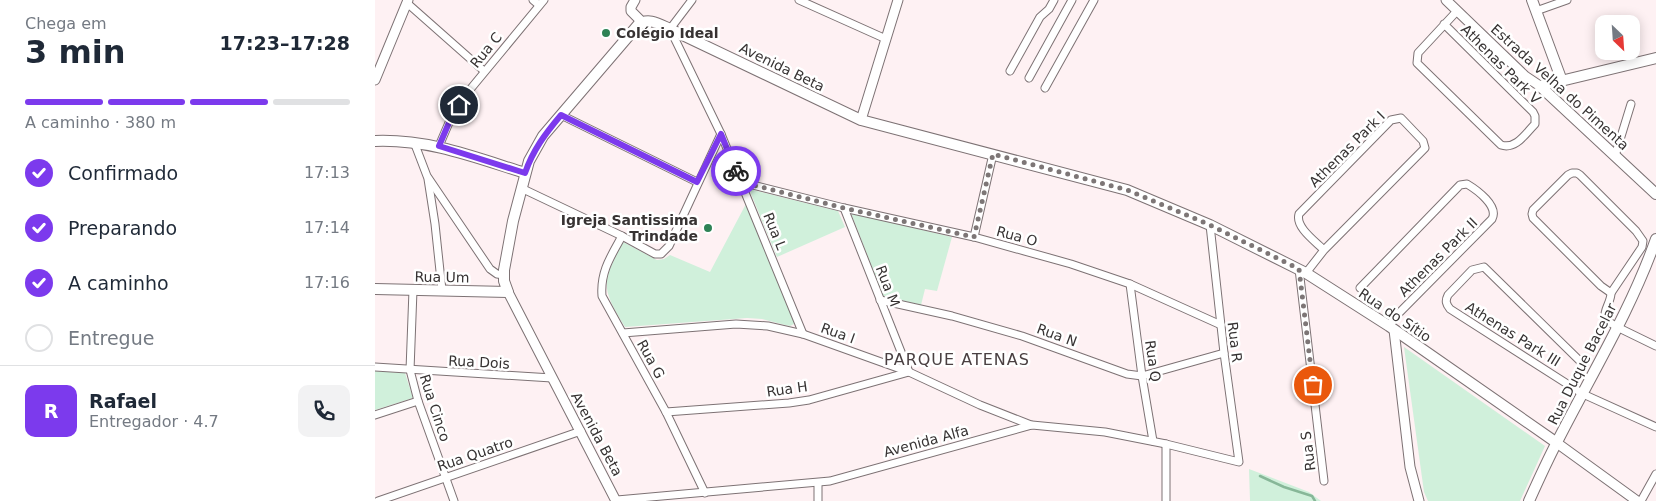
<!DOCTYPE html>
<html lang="pt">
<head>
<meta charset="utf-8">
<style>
	:root { --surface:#fff; --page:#f2f2f3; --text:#1f2937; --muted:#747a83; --line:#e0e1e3; --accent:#7c3aed }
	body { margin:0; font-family:"DejaVu Sans",sans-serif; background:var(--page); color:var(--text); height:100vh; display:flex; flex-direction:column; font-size:19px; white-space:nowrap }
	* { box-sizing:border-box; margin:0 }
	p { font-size:16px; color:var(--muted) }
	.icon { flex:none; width:28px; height:28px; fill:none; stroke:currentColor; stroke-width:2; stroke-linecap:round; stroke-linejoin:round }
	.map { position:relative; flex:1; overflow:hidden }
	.side { display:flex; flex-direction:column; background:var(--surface); width:375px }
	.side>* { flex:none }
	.needle { width:32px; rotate:155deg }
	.tools { position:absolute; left:1220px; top:15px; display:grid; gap:10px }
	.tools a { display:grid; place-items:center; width:45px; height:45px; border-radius:10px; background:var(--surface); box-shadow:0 2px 12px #0003; font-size:25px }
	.pin { position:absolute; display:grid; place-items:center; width:42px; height:42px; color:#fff; margin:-21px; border:2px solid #fff; border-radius:50%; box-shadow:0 1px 5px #0007 }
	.courier { position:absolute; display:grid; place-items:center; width:50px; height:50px; margin:-25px; border:4px solid #7c3aed; border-radius:50%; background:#fff; color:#222; box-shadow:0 1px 6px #0007 }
	.summary em { font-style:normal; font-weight:800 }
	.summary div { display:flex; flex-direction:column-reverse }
	.summary { display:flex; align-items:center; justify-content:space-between; height:85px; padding:0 25px }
	h1 { font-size:32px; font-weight:800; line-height:38px }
	.bar { display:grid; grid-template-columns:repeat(4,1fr); gap:8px 5px; align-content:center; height:60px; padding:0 25px }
	.bar i { height:6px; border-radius:4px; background:var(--line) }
	.bar .on { background:var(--accent) }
	.bar p { grid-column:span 4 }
	.line { display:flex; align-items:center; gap:12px; padding:0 25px; border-top:1px solid var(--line) }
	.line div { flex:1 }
	.round { display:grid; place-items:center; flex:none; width:52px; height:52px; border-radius:10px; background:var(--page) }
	ol { padding:0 25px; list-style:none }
	li { display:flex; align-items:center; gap:15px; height:55px }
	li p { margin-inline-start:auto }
	li .icon { padding:5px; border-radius:50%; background:var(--accent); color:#fff; stroke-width:4 }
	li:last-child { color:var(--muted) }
	li i { width:28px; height:28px; border:2px solid var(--line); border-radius:50% }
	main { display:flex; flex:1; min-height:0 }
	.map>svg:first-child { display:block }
	.green { fill:#d0f0db }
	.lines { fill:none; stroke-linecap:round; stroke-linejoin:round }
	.stream { stroke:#87b798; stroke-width:2.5 }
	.minor-casing { stroke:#7d7274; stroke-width:9 }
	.tertiary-casing { stroke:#7d7274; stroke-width:11 }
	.secondary-casing { stroke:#7d7274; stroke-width:12 }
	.minor { stroke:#fff; stroke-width:7 }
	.tertiary { stroke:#fff; stroke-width:9 }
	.secondary { stroke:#fff; stroke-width:10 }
	.done { stroke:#7d7676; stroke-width:5; stroke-dasharray:0 9 }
	.route { stroke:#7c3aed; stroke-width:6 }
	.poi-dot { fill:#2e8356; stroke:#fff; stroke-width:2 }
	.labels { text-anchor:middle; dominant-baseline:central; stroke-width:5; stroke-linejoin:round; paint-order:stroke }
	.poi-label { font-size:14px; font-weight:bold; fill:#373333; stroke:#fff; text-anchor:start }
	.street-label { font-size:14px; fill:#373333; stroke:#fff }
	.quarter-label { font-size:16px; letter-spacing:1px; fill:#4a4042; stroke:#fff }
</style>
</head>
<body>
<main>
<section class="side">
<div class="summary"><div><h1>3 min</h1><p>Chega em</p></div><em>17:23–17:28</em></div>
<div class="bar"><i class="on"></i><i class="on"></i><i class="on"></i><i></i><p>A caminho · 380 m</p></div>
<ol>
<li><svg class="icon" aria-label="check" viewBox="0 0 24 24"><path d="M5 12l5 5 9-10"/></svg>Confirmado<p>17:13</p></li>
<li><svg class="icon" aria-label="check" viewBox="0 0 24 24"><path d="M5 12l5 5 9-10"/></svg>Preparando<p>17:14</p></li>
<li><svg class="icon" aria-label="check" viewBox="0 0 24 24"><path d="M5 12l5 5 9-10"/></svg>A caminho<p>17:16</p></li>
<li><i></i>Entregue</li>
</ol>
<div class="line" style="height:90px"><b class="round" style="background:var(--accent);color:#fff">R</b><div><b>Rafael</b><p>Entregador · 4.7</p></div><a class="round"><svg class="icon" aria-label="phone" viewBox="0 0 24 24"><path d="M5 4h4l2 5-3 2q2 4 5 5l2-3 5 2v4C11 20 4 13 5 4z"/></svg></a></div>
</section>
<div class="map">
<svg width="1281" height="501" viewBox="0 0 1281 501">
	<rect width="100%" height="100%" fill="#fef1f3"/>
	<g class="green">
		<polygon points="374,189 463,211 470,227 402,257"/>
		<path d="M372,202L420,321L419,324L415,326L410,325L387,319L372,318L250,327C225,287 227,282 248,242L282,260L289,259L295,255L335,272Z"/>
		<polygon points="476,213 577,237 562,291 550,289 546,305 508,296"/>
		<polygon points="1029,347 1170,446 1145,501 1053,501 1049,492"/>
		<polygon points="0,371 30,373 38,398 0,410"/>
		<polygon points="874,469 934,492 946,501 875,501"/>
	</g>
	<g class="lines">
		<polyline class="stream" points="885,476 909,487 937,496 940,501"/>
		<defs>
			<g id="minor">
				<polyline points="158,0 164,5"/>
				<polyline points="317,0 295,29 346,134 428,334"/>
				<polyline points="424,0 511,39"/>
				<polyline points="32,3 109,71"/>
				<polyline points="1161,11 1192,0"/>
				<path d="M1069,24L1158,112L1160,116V124C1151,133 1141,150 1126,145L1042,63L1043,53L1082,11"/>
				<polyline points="635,71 665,17 674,9 679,0"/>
				<polyline points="654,78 697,0"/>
				<polyline points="670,88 719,0"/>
				<polyline points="186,115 322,182"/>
				<polyline points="39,142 52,176 115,269 122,274 129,275"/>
				<polyline points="64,146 76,118 93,92 169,0"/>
				<polyline points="1240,156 1256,104"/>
				<polygon points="1197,173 1202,173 1205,175 1261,231 1268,241 1267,247 1236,293 1226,286 1158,218 1157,214 1158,210 1193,175"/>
				<polyline points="53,179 60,224 67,290"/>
				<polyline points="366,182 469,208 599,237 696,264 755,284 846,325"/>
				<polyline points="146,188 247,236 280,254 286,254 294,246 346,134"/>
				<path d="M247,236C236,256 225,272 227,296L291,412L330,493"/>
				<polyline points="599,237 618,154"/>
				<polyline points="924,269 949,481"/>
				<path d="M931,273L949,250L1050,148L1048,141L1026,118L1016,120L924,214C920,227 940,241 949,250"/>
				<polyline points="755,284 767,376 778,441"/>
				<path d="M985,288L1085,185L1092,184C1102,190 1124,206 1117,219L1024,313L1014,326"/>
				<polyline points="38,290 35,370 43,401 79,501"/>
				<path d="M1236,293C1236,303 1227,311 1231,320L1242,327L1281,346"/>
				<polyline points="505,300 577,316 647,336 752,374 767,376 849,353"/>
				<polyline points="248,333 361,324 393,326 428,334 534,372 605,405 656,425"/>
				<path d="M1209,365L1109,267L1097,270L1073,295C1070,301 1071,304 1075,309L1208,394L1281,427"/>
				<polyline points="0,367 177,378"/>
				<polyline points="291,412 414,403 434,400 534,372 469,208"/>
				<polyline points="0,415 43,401"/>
				<polyline points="791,444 791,501"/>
				<polyline points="242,500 455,481 657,425 730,432 791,444 864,462 849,353 835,225"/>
				<polyline points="3,501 206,431"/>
				<polyline points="443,501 443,483"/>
				<polyline points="1266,501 1281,474"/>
			</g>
			<g id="tertiary">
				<polyline points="260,0 256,7 256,11 267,22"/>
				<polyline points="1071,0 1150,76 1165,86"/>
				<polyline points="0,80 33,0"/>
				<polyline points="486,120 523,0"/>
				<polyline points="133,292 241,501"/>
				<polyline points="1019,330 1035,467 1044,501"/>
				<polyline points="1182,443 1262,501"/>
			</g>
			<g id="secondary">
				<polyline points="1157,0 1187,81"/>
				<polyline points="1165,86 1281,194"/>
				<polyline points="1165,86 1281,58"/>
				<path d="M0,141C54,139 99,157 150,173"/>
				<path d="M0,289L133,292L129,281V270L138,221L154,161L168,136L263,25C273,17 284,24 295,29L486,120L752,190L835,225L931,273L1014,326L1182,443"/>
				<path d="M1154,501C1163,481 1172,461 1182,442C1216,375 1256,310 1281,239"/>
			</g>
		</defs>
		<use href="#minor" class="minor-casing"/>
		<use href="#tertiary" class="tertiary-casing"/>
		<use href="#secondary" class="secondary-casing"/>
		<use href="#minor" class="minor"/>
		<use href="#tertiary" class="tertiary"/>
		<use href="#secondary" class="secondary"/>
	</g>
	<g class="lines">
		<polyline class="done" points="361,171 366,182 469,208 599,237 618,154 752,190 835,225 924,269 938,385"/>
		<path class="route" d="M84,105L76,118L64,146L150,173C158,150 170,134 186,115L322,182L346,134L361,171"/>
	</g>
	<g class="poi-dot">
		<circle cx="231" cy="33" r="5"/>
		<circle cx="333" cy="228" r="5"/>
	</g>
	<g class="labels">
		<g class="poi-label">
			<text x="241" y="33">Colégio Ideal</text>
			<text x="323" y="220" text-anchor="end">Igreja Santissima<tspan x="323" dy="16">Trindade</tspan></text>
		</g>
		<g class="street-label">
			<text transform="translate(111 50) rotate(-51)">Rua C</text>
			<text transform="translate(1126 64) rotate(45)">Athenas Park V</text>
			<text transform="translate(407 67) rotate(26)">Avenida Beta</text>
			<text transform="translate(1185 87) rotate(42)">Estrada Velha do Pimenta</text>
			<text transform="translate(972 149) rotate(-45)">Athenas Park I</text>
			<text transform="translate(400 231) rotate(68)">Rua L</text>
			<text transform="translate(642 236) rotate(15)">Rua O</text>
			<text transform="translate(1063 257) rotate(-45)">Athenas Park II</text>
			<text transform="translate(67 277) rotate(1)">Rua Um</text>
			<text transform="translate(513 286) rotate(69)">Rua M</text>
			<text transform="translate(1020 315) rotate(34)">Rua do Sítio</text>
			<text transform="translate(463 333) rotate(20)">Rua I</text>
			<text transform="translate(1138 334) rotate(32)">Athenas Park III</text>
			<text transform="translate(682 335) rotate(20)">Rua N</text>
			<text transform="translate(860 342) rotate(83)">Rua R</text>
			<text transform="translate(276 359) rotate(61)">Rua G</text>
			<text transform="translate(778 361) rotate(82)">Rua Q</text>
			<text transform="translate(104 362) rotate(3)">Rua Dois</text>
			<text transform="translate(1207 364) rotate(-63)">Rua Duque Bacelar</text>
			<text transform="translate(412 389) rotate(-8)">Rua H</text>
			<text transform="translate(60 408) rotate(72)">Rua Cinco</text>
			<text transform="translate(222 434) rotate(62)">Avenida Beta</text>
			<text transform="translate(551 441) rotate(-15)">Avenida Alfa</text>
			<text transform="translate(933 451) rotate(-97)">Rua S</text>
			<text transform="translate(100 454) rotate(-19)">Rua Quatro</text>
		</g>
		<g class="quarter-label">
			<text x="582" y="359">PARQUE ATENAS</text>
		</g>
	</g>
</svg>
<div class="tools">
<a><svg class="needle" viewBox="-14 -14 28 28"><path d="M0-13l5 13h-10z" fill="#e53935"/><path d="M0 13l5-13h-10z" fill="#747a83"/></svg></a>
</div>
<div class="pin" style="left:938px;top:385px;background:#ea580c"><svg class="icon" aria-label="bag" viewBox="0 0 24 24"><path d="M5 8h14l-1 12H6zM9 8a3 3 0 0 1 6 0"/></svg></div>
<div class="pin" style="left:84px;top:105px;background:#1f2937"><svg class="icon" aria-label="home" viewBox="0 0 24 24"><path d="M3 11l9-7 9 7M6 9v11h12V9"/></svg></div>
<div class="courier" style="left:361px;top:171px"><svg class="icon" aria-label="bike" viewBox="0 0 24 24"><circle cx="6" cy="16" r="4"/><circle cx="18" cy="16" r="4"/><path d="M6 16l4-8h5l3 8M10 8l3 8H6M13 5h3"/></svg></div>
</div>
</main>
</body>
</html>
